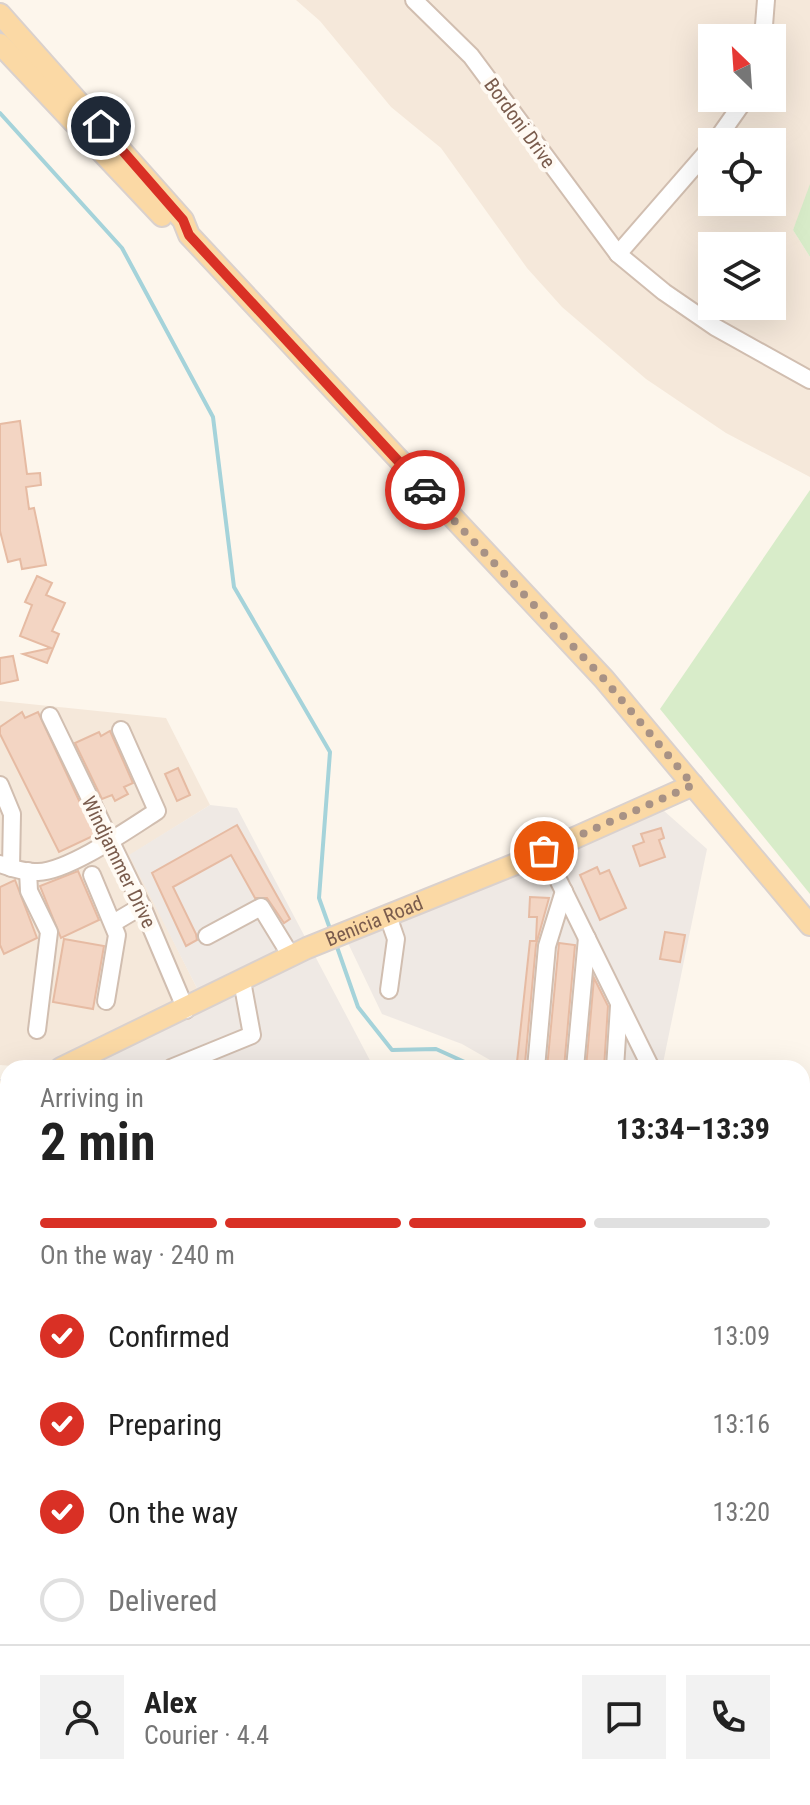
<!DOCTYPE html>
<html lang="en">
<head>
<meta charset="utf-8">
<style>
	:root { --surface:#fff; --page:#f2f2f2; --text:#222; --muted:#767676; --line:#e0e0e0; --accent:#d93025 }
	body { margin:0; font-family:"Roboto Condensed",sans-serif; background:var(--page); color:var(--text); height:100vh; display:flex; flex-direction:column; font-size:30px; white-space:nowrap }
	* { box-sizing:border-box; margin:0 }
	p { font-size:26px; color:var(--muted) }
	.icon { flex:none; width:44px; height:44px; fill:none; stroke:currentColor; stroke-width:2; stroke-linecap:round; stroke-linejoin:round }
	.map { position:relative; flex:1; overflow:hidden }
	.panel { position:absolute; left:0px; top:1060px; width:810px; height:746px; display:flex; flex-direction:column; background:var(--surface); border-radius:24px 24px 0 0; box-shadow:0 8px 32px #0002 }
	.panel>* { flex:none }
	.needle { width:52px; rotate:335deg }
	.tools { position:absolute; left:698px; top:24px; display:grid; gap:16px }
	.tools a { display:grid; place-items:center; width:88px; height:88px; border-radius:0px; background:var(--surface); box-shadow:0 8px 32px #0002; font-size:40px }
	.pin { position:absolute; display:grid; place-items:center; width:68px; height:68px; color:#fff; margin:-34px; border:4px solid #fff; border-radius:50%; box-shadow:0 2px 8px #0007 }
	.courier { position:absolute; display:grid; place-items:center; width:80px; height:80px; margin:-40px; border:6px solid #d93025; border-radius:50%; background:#fff; color:#222; box-shadow:0 2px 10px #0007 }
	.summary em { font-style:normal; font-weight:700 }
	.summary div { display:flex; flex-direction:column-reverse }
	.summary { display:flex; align-items:center; justify-content:space-between; height:136px; padding:0 40px }
	h1 { font-size:52px; font-weight:700; line-height:60px }
	.bar { display:grid; grid-template-columns:repeat(4,1fr); gap:12px 8px; align-content:center; height:96px; padding:0 40px }
	.bar i { height:10px; border-radius:6px; background:var(--line) }
	.bar .current { background:var(--accent) }
	.bar p { grid-column:span 4 }
	.line { display:flex; align-items:center; gap:20px; padding:0 40px; border-top:2px solid var(--line) }
	.line div { flex:1 }
	.round { display:grid; place-items:center; flex:none; width:84px; height:84px; border-radius:0px; background:var(--page) }
	ol { padding:0 40px; list-style:none }
	li { display:flex; align-items:center; gap:24px; height:88px }
	li p { margin-inline-start:auto }
	li .icon { padding:8px; border-radius:50%; background:var(--accent); color:#fff; stroke-width:4 }
	li:last-child { color:var(--muted) }
	li i { width:44px; height:44px; border:4px solid var(--line); border-radius:50% }
	.map>svg:first-child { display:block }
	.residential { fill:#f5e8da; fill-rule:evenodd }
	.industrial { fill:#efe9e4 }
	.green { fill:#d8ecc9 }
	.lines { fill:none; stroke-linecap:round; stroke-linejoin:round }
	.stream { stroke:#a5d3da; stroke-width:4 }
	.building { fill:#f3d5c3; stroke:#e6bba3; stroke-width:2 }
	.minor-casing { stroke:#d1beb0; stroke-width:20 }
	.major-casing { stroke:#dad1cd; stroke-width:24 }
	.highway-casing { stroke:#dad1cd; stroke-width:28 }
	.minor { stroke:#fff; stroke-width:16 }
	.major { stroke:#fbd9a5; stroke-width:20 }
	.highway { stroke:#f7b7a3; stroke-width:24 }
	.done { stroke:#a89285; stroke-width:8; stroke-dasharray:0 14.4 }
	.route { stroke:#d93025; stroke-width:10 }
	.labels { text-anchor:middle; dominant-baseline:central; stroke-width:8; stroke-linejoin:round; paint-order:stroke }
	.street-label { font-size:20px; fill:#7a5c4d; stroke:#fffaf3 }
</style>
</head>
<body>
<div class="map">
<svg width="810" height="1805" viewBox="0 0 810 1805">
	<rect width="100%" height="100%" fill="#fdf6ec"/>
	<g class="residential">
		<path d="M296,0H810V192L793,230L810,257V477L726,433L646,379L562,307L527,268L441,148L391,107L320,21ZM712,38H772V98H712ZM712,142H772V202H712ZM712,246H772V306H712Z"/>
		<polygon points="0,701 166,718 210,805 130,855 199,992 40,1068 0,1065"/>
	</g>
	<g class="industrial">
		<polygon points="210,805 237,808 374,1068 71,1068 199,992 129,855"/>
		<polygon points="663,810 707,849 662,1068 504,1068 462,1044 382,1014 347,941"/>
	</g>
	<g class="green">
		<polygon points="810,184 810,257 793,230"/>
		<polygon points="810,490 810,894 660,709"/>
		<polygon points="0,1256 8,1256 8,1798 802,1798 802,1385 810,1386 810,1805 0,1805"/>
	</g>
	<g class="lines">
		<g class="stream">
			<polyline points="0,113 122,248 213,417 234,587 330,752 319,898 329,926"/>
			<polyline points="337,947 358,1007 392,1050 436,1049 478,1068"/>
			<polyline points="802,1603 810,1610"/>
			<polyline points="802,1637 810,1617"/>
			<polyline points="802,1662 810,1682"/>
		</g>
	</g>
	<g class="building">
		<polygon points="20,421 27,474 40,473 41,485 26,487 29,509 34,508 46,565 22,569 20,559 8,562 0,531 0,424"/>
		<polygon points="37,576 52,583 46,595 65,603 52,631 59,634 47,663 23,654 51,648 20,636 32,605 25,602"/>
		<polygon points="13,656 18,680 0,684 0,658"/>
		<polygon points="22,712 25,718 38,712 95,835 59,852 0,734 0,727"/>
		<polygon points="110,731 133,783 124,787 128,794 115,801 112,795 102,799 75,743 99,732 101,736"/>
		<polygon points="178,768 190,795 177,801 165,774"/>
		<polygon points="237,825 290,919 284,923 267,898 255,898 231,855 173,887 196,934 197,940 186,946 152,873"/>
		<polygon points="661,828 664,838 659,840 665,857 640,866 633,846 644,842 641,834"/>
		<polygon points="597,867 600,874 609,870 626,908 600,920 580,875"/>
		<polygon points="78,871 99,920 61,938 40,886"/>
		<polygon points="15,880 37,938 4,954 0,945 0,887"/>
		<polygon points="530,897 549,898 536,945 525,1063 517,1062 530,941 536,941 537,917 529,917"/>
		<polygon points="665,932 685,935 680,962 660,959"/>
		<polygon points="64,939 104,946 93,1009 53,1002"/>
		<polygon points="559,943 575,945 564,1068 547,1068"/>
		<polygon points="594,978 608,1006 604,1068 586,1068"/>
	</g>
	<g class="lines">
		<defs>
			<g id="minor">
				<polyline points="414,0 471,56 618,254 664,292 715,327 810,380"/>
				<polyline points="763,38 766,0"/>
				<polyline points="715,142 746,98"/>
				<polyline points="618,254 712,146"/>
				<polyline points="50,716 142,906 186,1010"/>
				<polyline points="0,785 12,814 11,868"/>
				<polyline points="544,851 651,1068"/>
				<path d="M0,864C11,868 26,873 38,872C69,871 129,829 157,811L121,730"/>
				<polyline points="28,871 29,891 49,932 37,1030"/>
				<polyline points="92,875 117,935 106,1001"/>
				<polyline points="388,916 396,939 389,990"/>
				<polyline points="115,922 142,906"/>
				<polyline points="207,936 261,907 291,956"/>
				<polyline points="171,1068 252,1035 242,981"/>
				<polyline points="536,1068 547,946 564,891"/>
				<polyline points="575,1068 587,938"/>
				<polyline points="615,1068 619,1006"/>
				<polyline points="420,1798 426,1805"/>
			</g>
			<g id="major">
				<polyline points="0,14 183,220 189,235 604,679 810,925"/>
				<polyline points="0,44 162,216"/>
				<path id="s1" d="M61,1068L307,948L523,861L693,785"/>
				<polyline points="0,1092 8,1089"/>
			</g>
			<g id="highway">
				<polyline points="0,1166 8,1166"/>
				<polyline points="0,1209 8,1209"/>
				<polyline points="802,1274 810,1276"/>
				<polyline points="802,1318 810,1320"/>
			</g>
		</defs>
		<use href="#minor" class="minor-casing"/>
		<use href="#major" class="major-casing"/>
		<use href="#highway" class="highway-casing"/>
		<use href="#minor" class="minor"/>
		<use href="#major" class="major"/>
		<use href="#highway" class="highway"/>
	</g>
	<g class="lines">
		<polyline class="done" points="425,490 604,679 693,785 544,851"/>
		<polyline class="route" points="101,126 183,220 189,235 425,490"/>
	</g>
	<g class="labels">
		<g class="street-label">
			<text transform="translate(520 123) rotate(54)">Bordoni Drive</text>
			<text transform="translate(119 862) rotate(64)">Windjammer Drive</text>
			<text stroke="none"><textPath href="#s1" startOffset="346">Benicia Road</textPath></text>
		</g>
	</g>
</svg>
<div class="tools">
<a><svg class="needle" viewBox="-14 -14 28 28"><path d="M0-13l5 13h-10z" fill="#e53935"/><path d="M0 13l5-13h-10z" fill="#767676"/></svg></a>
<a><svg class="icon" aria-label="locate" viewBox="0 0 24 24"><circle cx="12" cy="12" r="6"/><path d="M12 2v4M12 18v4M2 12h4M18 12h4"/></svg></a>
<a><svg class="icon" aria-label="layers" viewBox="0 0 24 24"><path d="M12 4l9 5-9 5-9-5zM3 14l9 5 9-5"/></svg></a>
</div>
<div class="pin" style="left:544px;top:851px;background:#ea580c"><svg class="icon" aria-label="bag" viewBox="0 0 24 24"><path d="M5 8h14l-1 12H6zM9 8a3 3 0 0 1 6 0"/></svg></div>
<div class="pin" style="left:101px;top:126px;background:#1f2937"><svg class="icon" aria-label="home" viewBox="0 0 24 24"><path d="M3 11l9-7 9 7M6 9v11h12V9"/></svg></div>
<div class="courier" style="left:425px;top:490px"><svg class="icon" aria-label="car" viewBox="0 0 24 24"><path d="M5 17H2v-5l4-1 3-4h7l3 4 3 1v5h-3M9 17h6M6 11h13"/><circle cx="7" cy="17" r="2"/><circle cx="17" cy="17" r="2"/></svg></div>
<section class="panel">
<div class="summary"><div><h1>2 min</h1><p>Arriving in</p></div><em>13:34–13:39</em></div>
<div class="bar"><i class="current"></i><i class="current"></i><i class="current"></i><i></i><p>On the way · 240 m</p></div>
<ol>
<li><svg class="icon" aria-label="check" viewBox="0 0 24 24"><path d="M5 12l5 5 9-10"/></svg>Confirmed<p>13:09</p></li>
<li><svg class="icon" aria-label="check" viewBox="0 0 24 24"><path d="M5 12l5 5 9-10"/></svg>Preparing<p>13:16</p></li>
<li><svg class="icon" aria-label="check" viewBox="0 0 24 24"><path d="M5 12l5 5 9-10"/></svg>On the way<p>13:20</p></li>
<li><i></i>Delivered</li>
</ol>
<div class="line" style="height:144px"><a class="round"><svg class="icon" aria-label="person" viewBox="0 0 24 24"><circle cx="12" cy="8" r="4"/><path d="M4 21q1-7 8-7t8 7"/></svg></a><div><b>Alex</b><p>Courier · 4.4</p></div><a class="round"><svg class="icon" aria-label="chat" viewBox="0 0 24 24"><path d="M4 5h16v11H9l-5 4z"/></svg></a><a class="round"><svg class="icon" aria-label="phone" viewBox="0 0 24 24"><path d="M5 4h4l2 5-3 2q2 4 5 5l2-3 5 2v4C11 20 4 13 5 4z"/></svg></a></div>
</section>
</div>
</body>
</html>
